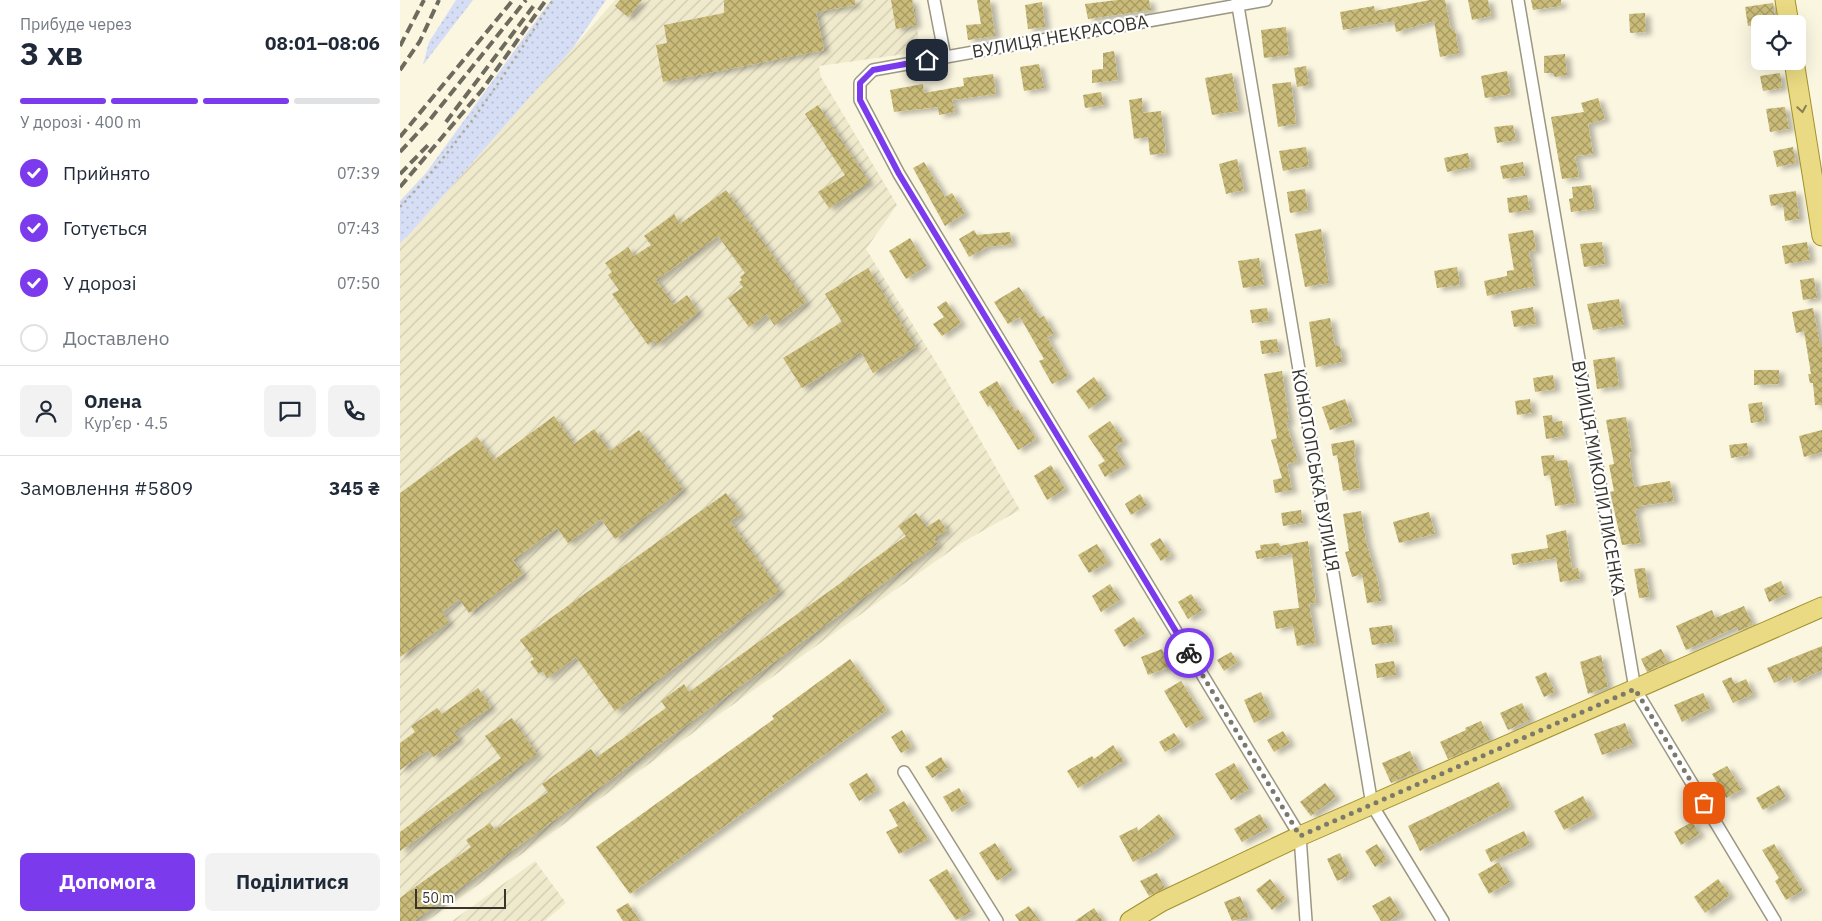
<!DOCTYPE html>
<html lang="uk">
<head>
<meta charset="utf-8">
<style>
	:root { --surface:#fff; --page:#f2f2f3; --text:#1f2937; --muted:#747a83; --line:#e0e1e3; --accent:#7c3aed }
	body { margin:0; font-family:"IBM Plex Sans",sans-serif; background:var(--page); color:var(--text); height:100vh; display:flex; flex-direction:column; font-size:19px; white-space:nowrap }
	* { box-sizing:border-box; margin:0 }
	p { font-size:16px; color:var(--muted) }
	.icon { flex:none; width:28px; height:28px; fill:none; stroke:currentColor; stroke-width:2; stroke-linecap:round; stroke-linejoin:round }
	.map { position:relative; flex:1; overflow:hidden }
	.sheet { display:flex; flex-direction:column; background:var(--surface); width:400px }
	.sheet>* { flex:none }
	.fabs { position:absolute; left:1351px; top:15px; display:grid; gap:10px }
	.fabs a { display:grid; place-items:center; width:55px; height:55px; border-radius:8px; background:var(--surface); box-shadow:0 5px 20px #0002; font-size:25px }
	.scale { position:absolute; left:15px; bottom:12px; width:91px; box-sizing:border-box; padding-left:5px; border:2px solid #37352d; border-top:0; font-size:14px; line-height:18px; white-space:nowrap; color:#37352d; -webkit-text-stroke:4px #fff; paint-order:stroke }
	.pin { position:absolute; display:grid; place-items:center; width:42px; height:42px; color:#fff; margin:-21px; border-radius:10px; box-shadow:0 2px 8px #0006 }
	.courier { position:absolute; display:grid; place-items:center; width:50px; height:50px; margin:-25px; border:4px solid #7c3aed; border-radius:50%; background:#fff; color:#222; box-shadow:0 1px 6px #0007 }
	.headline em { font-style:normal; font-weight:700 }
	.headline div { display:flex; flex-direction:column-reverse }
	.headline { display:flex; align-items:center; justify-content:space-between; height:85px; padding:0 20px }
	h1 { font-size:32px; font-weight:700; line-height:38px }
	.bar { display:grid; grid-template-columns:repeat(4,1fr); gap:8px 5px; align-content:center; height:60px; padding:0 20px }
	.bar i { height:6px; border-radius:4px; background:var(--line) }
	.bar .on { background:var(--accent) }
	.bar p { grid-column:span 4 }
	.line { display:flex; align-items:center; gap:12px; padding:0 20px; border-top:1px solid var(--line) }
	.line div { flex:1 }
	.round { display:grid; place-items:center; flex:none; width:52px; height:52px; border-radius:8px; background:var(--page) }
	ol { padding:0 20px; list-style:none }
	li { display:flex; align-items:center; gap:15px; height:55px }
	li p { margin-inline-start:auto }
	li .icon { padding:5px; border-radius:50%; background:var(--accent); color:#fff; stroke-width:4 }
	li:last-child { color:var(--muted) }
	li i { width:28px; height:28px; border:2px solid var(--line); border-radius:50% }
	.cta { display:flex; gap:10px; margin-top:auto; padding:10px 20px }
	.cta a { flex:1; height:58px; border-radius:8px; background:var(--accent); color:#fff; font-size:20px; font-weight:700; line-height:58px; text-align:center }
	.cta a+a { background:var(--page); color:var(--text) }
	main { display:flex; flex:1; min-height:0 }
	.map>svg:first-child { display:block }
	.industrial { fill:url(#industrial-furrows) }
	.grass { fill:url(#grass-dots) }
	.building { fill:url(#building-cross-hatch); filter:url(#shadow) }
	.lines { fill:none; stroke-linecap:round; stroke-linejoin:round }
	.street-casing { stroke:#9b9783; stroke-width:14 }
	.primary-casing { stroke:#a29130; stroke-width:21 }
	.path { stroke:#b0ac9b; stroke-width:2.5; stroke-dasharray:2.5 4; stroke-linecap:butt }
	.street { stroke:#fff; stroke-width:11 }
	.primary { stroke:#eada83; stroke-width:19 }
	.rail { stroke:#6d6a5e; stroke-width:4; stroke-dasharray:10 5; stroke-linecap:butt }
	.oneway { stroke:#887f54 }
	.done { stroke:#7c796c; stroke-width:5; stroke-dasharray:0 9 }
	.route { stroke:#7c3aed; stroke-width:6 }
	.labels { text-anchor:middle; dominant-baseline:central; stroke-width:4.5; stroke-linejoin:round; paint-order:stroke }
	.street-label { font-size:18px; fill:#37352d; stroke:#fff }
</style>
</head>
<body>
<main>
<section class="sheet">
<div class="headline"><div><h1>3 хв</h1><p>Прибуде через</p></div><em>08:01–08:06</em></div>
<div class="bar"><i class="on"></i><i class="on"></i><i class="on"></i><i></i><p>У дорозі · 400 m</p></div>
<ol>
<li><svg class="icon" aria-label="check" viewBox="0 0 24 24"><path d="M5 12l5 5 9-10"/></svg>Прийнято<p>07:39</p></li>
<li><svg class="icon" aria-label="check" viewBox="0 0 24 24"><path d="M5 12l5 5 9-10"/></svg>Готується<p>07:43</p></li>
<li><svg class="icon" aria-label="check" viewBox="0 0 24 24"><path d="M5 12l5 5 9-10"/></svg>У дорозі<p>07:50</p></li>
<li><i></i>Доставлено</li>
</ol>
<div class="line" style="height:90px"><a class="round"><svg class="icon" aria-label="person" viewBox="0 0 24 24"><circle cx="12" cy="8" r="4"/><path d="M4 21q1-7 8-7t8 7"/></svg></a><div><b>Олена</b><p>Кур’єр · 4.5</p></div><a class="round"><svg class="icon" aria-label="chat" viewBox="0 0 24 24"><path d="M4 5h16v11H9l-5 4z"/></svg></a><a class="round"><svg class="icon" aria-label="phone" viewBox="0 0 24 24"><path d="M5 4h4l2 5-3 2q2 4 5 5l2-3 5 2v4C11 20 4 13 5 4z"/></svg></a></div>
<div class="line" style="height:65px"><div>Замовлення #5809</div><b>345 ₴</b></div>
<div class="cta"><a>Допомога</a><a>Поділитися</a></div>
</section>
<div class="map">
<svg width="1422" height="921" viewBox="0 0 1422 921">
	<defs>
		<pattern id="industrial-furrows" width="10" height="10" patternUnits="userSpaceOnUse" patternTransform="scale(1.25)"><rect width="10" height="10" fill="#f0eacd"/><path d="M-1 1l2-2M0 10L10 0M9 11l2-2" fill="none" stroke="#cec9b0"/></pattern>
		<pattern id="grass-dots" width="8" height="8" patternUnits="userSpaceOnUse" patternTransform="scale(1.25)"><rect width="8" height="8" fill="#d6def6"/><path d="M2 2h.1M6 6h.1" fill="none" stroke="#b8bfd3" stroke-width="1.8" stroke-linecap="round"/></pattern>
		<pattern id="building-cross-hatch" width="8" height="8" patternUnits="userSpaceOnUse" patternTransform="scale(1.25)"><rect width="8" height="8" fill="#cabc78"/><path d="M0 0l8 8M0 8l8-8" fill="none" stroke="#a59a63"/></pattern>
		<filter id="shadow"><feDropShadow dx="5.5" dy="3" stdDeviation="2.5" flood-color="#0004"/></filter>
	</defs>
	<rect width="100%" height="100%" fill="#fbf6e0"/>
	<g class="industrial">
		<polygon points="215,0 514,0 520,52 419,66 421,77 497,205 466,249 539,367 620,510 563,542 27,921 0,921 0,243 8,236"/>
		<polygon points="135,861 166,903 145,921 52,921"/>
	</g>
	<g class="grass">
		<polygon points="56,0 73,0 23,65 29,42"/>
		<polygon points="151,0 206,0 173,48 8,236 0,243 0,201 26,173"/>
	</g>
	<g class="building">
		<polygon points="220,0 242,0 228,17 215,6"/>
		<polygon points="324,0 455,0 455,5 416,12 424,50 263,82 256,45 267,43 264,25 324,13"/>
		<polygon points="491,0 512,0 516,25 496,29"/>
		<polygon points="577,0 590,0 595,36 568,40 566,25 581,24"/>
		<polygon points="717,0 749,0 751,10 688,19 685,4"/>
		<polygon points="1030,0 1045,0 1051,30 1055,30 1059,53 1040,57 1034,21 996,32 994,21 943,30 940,12 974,6 975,11"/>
		<polygon points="1068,0 1088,0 1091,16 1072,20"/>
		<polygon points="1131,0 1161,0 1161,6 1133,10"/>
		<polygon points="642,2 645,27 628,29 625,5"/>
		<polygon points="1373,3 1376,22 1348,26 1345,7"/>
		<polygon points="1245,13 1246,32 1230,33 1229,14"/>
		<polygon points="886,27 889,55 864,58 861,30"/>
		<polygon points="714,51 718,80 692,83 692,70 703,69 703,53"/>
		<polygon points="1165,54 1167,75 1155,77 1153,73 1144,73 1144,56"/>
		<polygon points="639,64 644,88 624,91 620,67"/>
		<polygon points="906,66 909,85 897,87 894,68"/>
		<polygon points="1107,71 1111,94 1085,98 1081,76"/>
		<polygon points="832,73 839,111 812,115 805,78"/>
		<polygon points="1380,73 1382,88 1363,91 1360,76"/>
		<polygon points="593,74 596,94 552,100 555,112 539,115 538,107 494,112 490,90 523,84 524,93 564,86 563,78"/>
		<polygon points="891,82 896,124 878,127 872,84"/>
		<polygon points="701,92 704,105 685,108 683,95"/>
		<polygon points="742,98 743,113 761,111 766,153 750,155 748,137 734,139 729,100"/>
		<polygon points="1198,98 1205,119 1188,124 1193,154 1175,156 1179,177 1162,179 1151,117 1184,112 1181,103"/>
		<polygon points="418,105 469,182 429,208 418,192 445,175 405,114"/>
		<polygon points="1385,107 1389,129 1370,132 1366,109"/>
		<polygon points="1113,125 1116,140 1097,143 1094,127"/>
		<polygon points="906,147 909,166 883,171 879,151"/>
		<polygon points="1393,147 1396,163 1377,167 1373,151"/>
		<polygon points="1068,153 1071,167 1047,172 1044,158"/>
		<polygon points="837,159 844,190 826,194 819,164"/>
		<polygon points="524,162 545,197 552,193 565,213 545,226 513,168"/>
		<polygon points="1123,162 1125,176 1103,179 1100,166"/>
		<polygon points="1191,185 1195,209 1171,212 1169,199 1173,198 1172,187"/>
		<polygon points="905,189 908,210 890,213 887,192"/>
		<polygon points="326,190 406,302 374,325 367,314 349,327 328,298 343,287 339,282 342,280 340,277 345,273 318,236 256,280 274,305 287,295 298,312 257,344 255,340 248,345 212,294 219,290 208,275 212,272 205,263 228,247 234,256 251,245 244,236 274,214 280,224"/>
		<polygon points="1396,191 1399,219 1385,221 1383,204 1371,206 1369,195"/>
		<polygon points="1127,195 1130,210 1109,213 1107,198"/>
		<polygon points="921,229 929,283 905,287 895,234"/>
		<polygon points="574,230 577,235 610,232 612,244 587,247 569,257 559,239"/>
		<polygon points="1133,230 1136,250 1129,251 1135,286 1087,296 1084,281 1107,276 1107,271 1114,270 1108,234"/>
		<polygon points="510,238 527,266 506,279 489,251"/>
		<polygon points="1202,242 1205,264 1184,267 1180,244"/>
		<polygon points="1407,242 1410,260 1385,264 1382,246"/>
		<polygon points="859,258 864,285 843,288 838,261"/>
		<polygon points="1057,267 1060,285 1037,288 1034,271"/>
		<polygon points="468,268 516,347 473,373 461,352 402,388 383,358 442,322 425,294"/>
		<polygon points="1414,278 1417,298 1403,300 1400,280"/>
		<polygon points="619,287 640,318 644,316 654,334 647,337 668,376 652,384 639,361 644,359 620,317 608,324 594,302"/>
		<polygon points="1219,299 1224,325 1193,330 1187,304"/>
		<polygon points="546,301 561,323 542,336 533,324 544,317 537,307"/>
		<polygon points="1133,307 1136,324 1114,327 1111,311"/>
		<polygon points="867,308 869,321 852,323 850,310"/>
		<polygon points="1413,308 1420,344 1422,344 1422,405 1415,405 1413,383 1410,383 1408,374 1411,374 1404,331 1396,333 1392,312"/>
		<polygon points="930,318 935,346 940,346 942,362 916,367 909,322"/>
		<polygon points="877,339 879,352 862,354 860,341"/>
		<polygon points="1215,357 1219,386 1197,389 1193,360"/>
		<polygon points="1354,370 1379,370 1379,384 1354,385"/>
		<polygon points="882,371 889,422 886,423 898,461 887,464 892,490 875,493 873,480 882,478 871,440 877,438 864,374"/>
		<polygon points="1153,375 1155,389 1135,392 1133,378"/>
		<polygon points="694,377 707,396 689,409 676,391"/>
		<polygon points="597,381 615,411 618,409 636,439 618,450 590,405 588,407 579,392"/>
		<polygon points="945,399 953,422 930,430 922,407"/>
		<polygon points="1130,399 1132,413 1117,415 1115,401"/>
		<polygon points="1362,402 1365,421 1351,423 1348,404"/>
		<polygon points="1152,415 1153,422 1162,421 1164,436 1146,439 1143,416"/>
		<polygon points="154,416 174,444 194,429 210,451 239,430 283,489 215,539 201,519 168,543 157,528 113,560 123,574 69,613 59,599 42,612 49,622 0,657 0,493 77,437 94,460"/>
		<polygon points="1226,417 1232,452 1229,453 1234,487 1270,481 1274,501 1239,506 1239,509 1235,510 1241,543 1222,545 1210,492 1214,491 1209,465 1214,464 1206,420"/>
		<polygon points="710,421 724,441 715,447 725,465 705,477 698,465 705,461 688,436"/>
		<polygon points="1422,430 1422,452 1404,457 1399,436"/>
		<polygon points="954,440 956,452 954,452 960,488 943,491 937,455 933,456 931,444"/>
		<polygon points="1347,443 1349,455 1331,458 1329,445"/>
		<polygon points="1154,455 1155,461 1167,460 1176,503 1155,506 1150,475 1144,476 1141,456"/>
		<polygon points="651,465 665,489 647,500 634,476"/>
		<polygon points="326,493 341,514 330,521 380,591 215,711 176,657 147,678 143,671 139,674 130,662 134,659 120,640"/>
		<polygon points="740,494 747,505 731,515 725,504"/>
		<polygon points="901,510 903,523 883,526 881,513"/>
		<polygon points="961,511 966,542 978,582 981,601 967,603 962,574 952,577 945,552 949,551 943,514"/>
		<polygon points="1029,512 1035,534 999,543 993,522"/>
		<polygon points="516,513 527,527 539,519 547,530 534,539 538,544 14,921 0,921 0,898 71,847 66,840 90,823 95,830 148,792 142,784 191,749 197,757 266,708 261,701 284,684 289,692 506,536 498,526"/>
		<polygon points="1166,530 1172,569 1178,568 1180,579 1160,582 1156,558 1113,565 1111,554 1148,548 1146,535"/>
		<polygon points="760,538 771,555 761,561 750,544"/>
		<polygon points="908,541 916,603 909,604 916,643 897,646 893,626 876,629 873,611 899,608 892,554 857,559 855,551 861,550 860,545 879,543 880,546"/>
		<polygon points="697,544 708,562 689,573 678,555"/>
		<polygon points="1245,568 1250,597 1239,598 1234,569"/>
		<polygon points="1381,581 1387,594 1369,602 1364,589"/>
		<polygon points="710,584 720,600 701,612 692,596"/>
		<polygon points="791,594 802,610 788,619 778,602"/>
		<polygon points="1344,606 1353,625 1338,631 1337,627 1286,650 1276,626 1312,610 1315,618"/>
		<polygon points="734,617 745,634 724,647 714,630"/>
		<polygon points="992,625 995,642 972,645 969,628"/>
		<polygon points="1422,646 1422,670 1394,683 1391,676 1374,683 1367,668"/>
		<polygon points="762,649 769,667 748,675 741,657"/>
		<polygon points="1261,649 1268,662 1247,672 1241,659"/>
		<polygon points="831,652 838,662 824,671 817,660"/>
		<polygon points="1201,655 1208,687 1188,694 1180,662"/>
		<polygon points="450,659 487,710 230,894 196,847 374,719 372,716"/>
		<polygon points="994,661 996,675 977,678 975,664"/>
		<polygon points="1146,672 1155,692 1144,697 1135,677"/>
		<polygon points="1331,677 1335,684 1346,679 1353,694 1333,703 1322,681"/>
		<polygon points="781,681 804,718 786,728 764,691"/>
		<polygon points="78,688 91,707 54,732 59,739 33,757 28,750 0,770 0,743 15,732 11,726 37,708 42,714"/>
		<polygon points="861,692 871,715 854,723 844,700"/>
		<polygon points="1303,693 1311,708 1282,722 1274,705"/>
		<polygon points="1122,703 1130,720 1108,730 1100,713"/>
		<polygon points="112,718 137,754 0,851 0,832 101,758 85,736"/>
		<polygon points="1081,721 1090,740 1048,759 1040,742 1066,730 1065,728"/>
		<polygon points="1225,723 1233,744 1202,755 1194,734"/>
		<polygon points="502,730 512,747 501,753 491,737"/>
		<polygon points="883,731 890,743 874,752 867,740"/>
		<polygon points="774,733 781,743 765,752 759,742"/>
		<polygon points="713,745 724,761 678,788 667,771 692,756 694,759"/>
		<polygon points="1010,751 1019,771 991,783 982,763"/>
		<polygon points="541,757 548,768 532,778 525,767"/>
		<polygon points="834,763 849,789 831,800 815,774"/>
		<polygon points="1327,766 1342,789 1326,798 1312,774"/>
		<polygon points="467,773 477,790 459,801 449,784"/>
		<polygon points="1099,782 1111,806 1020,851 1008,826"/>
		<polygon points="925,783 936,797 911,816 900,802"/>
		<polygon points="1379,785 1386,797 1363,810 1356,798"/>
		<polygon points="559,788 568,803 552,812 543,797"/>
		<polygon points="1183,796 1193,815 1164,830 1154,811"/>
		<polygon points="504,801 528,839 499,854 486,832 498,826 489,810"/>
		<polygon points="759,814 775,835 753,852 733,862 719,836 737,827 738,831"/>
		<polygon points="860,814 868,828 842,842 834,829"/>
		<polygon points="1292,822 1300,834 1281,845 1274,832"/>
		<polygon points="1124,831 1130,844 1091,862 1085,850"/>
		<polygon points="595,843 613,870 597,881 579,853"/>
		<polygon points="977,844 987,860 975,867 965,851"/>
		<polygon points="1374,844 1403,890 1386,900 1375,881 1379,878 1362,850"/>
		<polygon points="940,853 950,875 937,881 927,859"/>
		<polygon points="1099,862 1110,882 1089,894 1078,874"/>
		<polygon points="547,869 571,912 556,920 529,880"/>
		<polygon points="757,873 765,888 749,896 740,881"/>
		<polygon points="870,879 886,899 872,910 856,890"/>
		<polygon points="1318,879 1330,895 1305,913 1294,897"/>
		<polygon points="840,896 849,917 832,921 824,902"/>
		<polygon points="990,896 1001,914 989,921 981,921 972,906"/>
		<polygon points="228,903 240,921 223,921 216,910"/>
		<polygon points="629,906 640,921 619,921 615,915"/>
		<polygon points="694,908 703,921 675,921"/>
	</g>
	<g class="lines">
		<defs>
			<g id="street">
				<polyline points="534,0 545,57"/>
				<polyline points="837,0 972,805 1043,921"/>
				<polyline points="866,0 473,70 460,83 460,100 499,174 900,836 906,921"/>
				<polyline points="1118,0 1235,689 1375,921"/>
				<polyline points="504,772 597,921"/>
			</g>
			<g id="primary">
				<polyline points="1385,0 1389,24"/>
				<polyline points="1394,61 1422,236"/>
				<polyline points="730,921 761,902 900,836 1422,607"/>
			</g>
		</defs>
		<use href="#street" class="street-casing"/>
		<use href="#primary" class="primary-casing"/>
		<path class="path" d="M0,207C60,145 107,71 153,0"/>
		<use href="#street" class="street"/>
		<use href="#primary" class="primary"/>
		<g class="rail">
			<polyline points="0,46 24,0"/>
			<polyline points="0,70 20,41 39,0"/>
			<polyline points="46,122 135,4"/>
			<polyline points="0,137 113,0"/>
			<polyline points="0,152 28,122 126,0"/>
			<polyline points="0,174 31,142"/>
			<polyline points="0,187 82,90 146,0"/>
		</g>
	</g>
	<defs><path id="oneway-chevron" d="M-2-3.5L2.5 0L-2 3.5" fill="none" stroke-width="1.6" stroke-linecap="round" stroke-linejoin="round" transform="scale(1.25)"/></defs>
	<use class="oneway" href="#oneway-chevron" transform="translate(1402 109) rotate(81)"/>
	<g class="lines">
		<polyline class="done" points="789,653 900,836 1235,689 1304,803"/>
		<polyline class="route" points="527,60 473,70 460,83 460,100 499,174 789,653"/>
	</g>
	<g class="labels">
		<g class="street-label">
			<text transform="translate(660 36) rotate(-10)">ВУЛИЦЯ НЕКРАСОВА</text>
			<text transform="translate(916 470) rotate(80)">КОНОТОПСЬКА ВУЛИЦЯ</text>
			<text transform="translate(1199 478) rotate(80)">ВУЛИЦЯ МИКОЛИ ЛИСЕНКА</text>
		</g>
	</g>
</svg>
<div class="fabs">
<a><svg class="icon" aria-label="locate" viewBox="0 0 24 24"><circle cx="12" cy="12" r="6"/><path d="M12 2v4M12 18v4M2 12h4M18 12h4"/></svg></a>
</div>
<div class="scale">50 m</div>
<div class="pin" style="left:1304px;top:803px;background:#ea580c"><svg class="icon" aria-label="bag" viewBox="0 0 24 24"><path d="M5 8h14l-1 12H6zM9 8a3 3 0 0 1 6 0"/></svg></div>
<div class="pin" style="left:527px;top:60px;background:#1f2937"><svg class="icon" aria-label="home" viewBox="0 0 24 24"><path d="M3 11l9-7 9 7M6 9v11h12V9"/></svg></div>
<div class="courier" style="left:789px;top:653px"><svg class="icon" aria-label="bike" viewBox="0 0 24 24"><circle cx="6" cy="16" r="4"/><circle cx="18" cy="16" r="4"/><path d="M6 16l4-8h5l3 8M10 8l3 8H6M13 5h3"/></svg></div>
</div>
</main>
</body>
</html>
